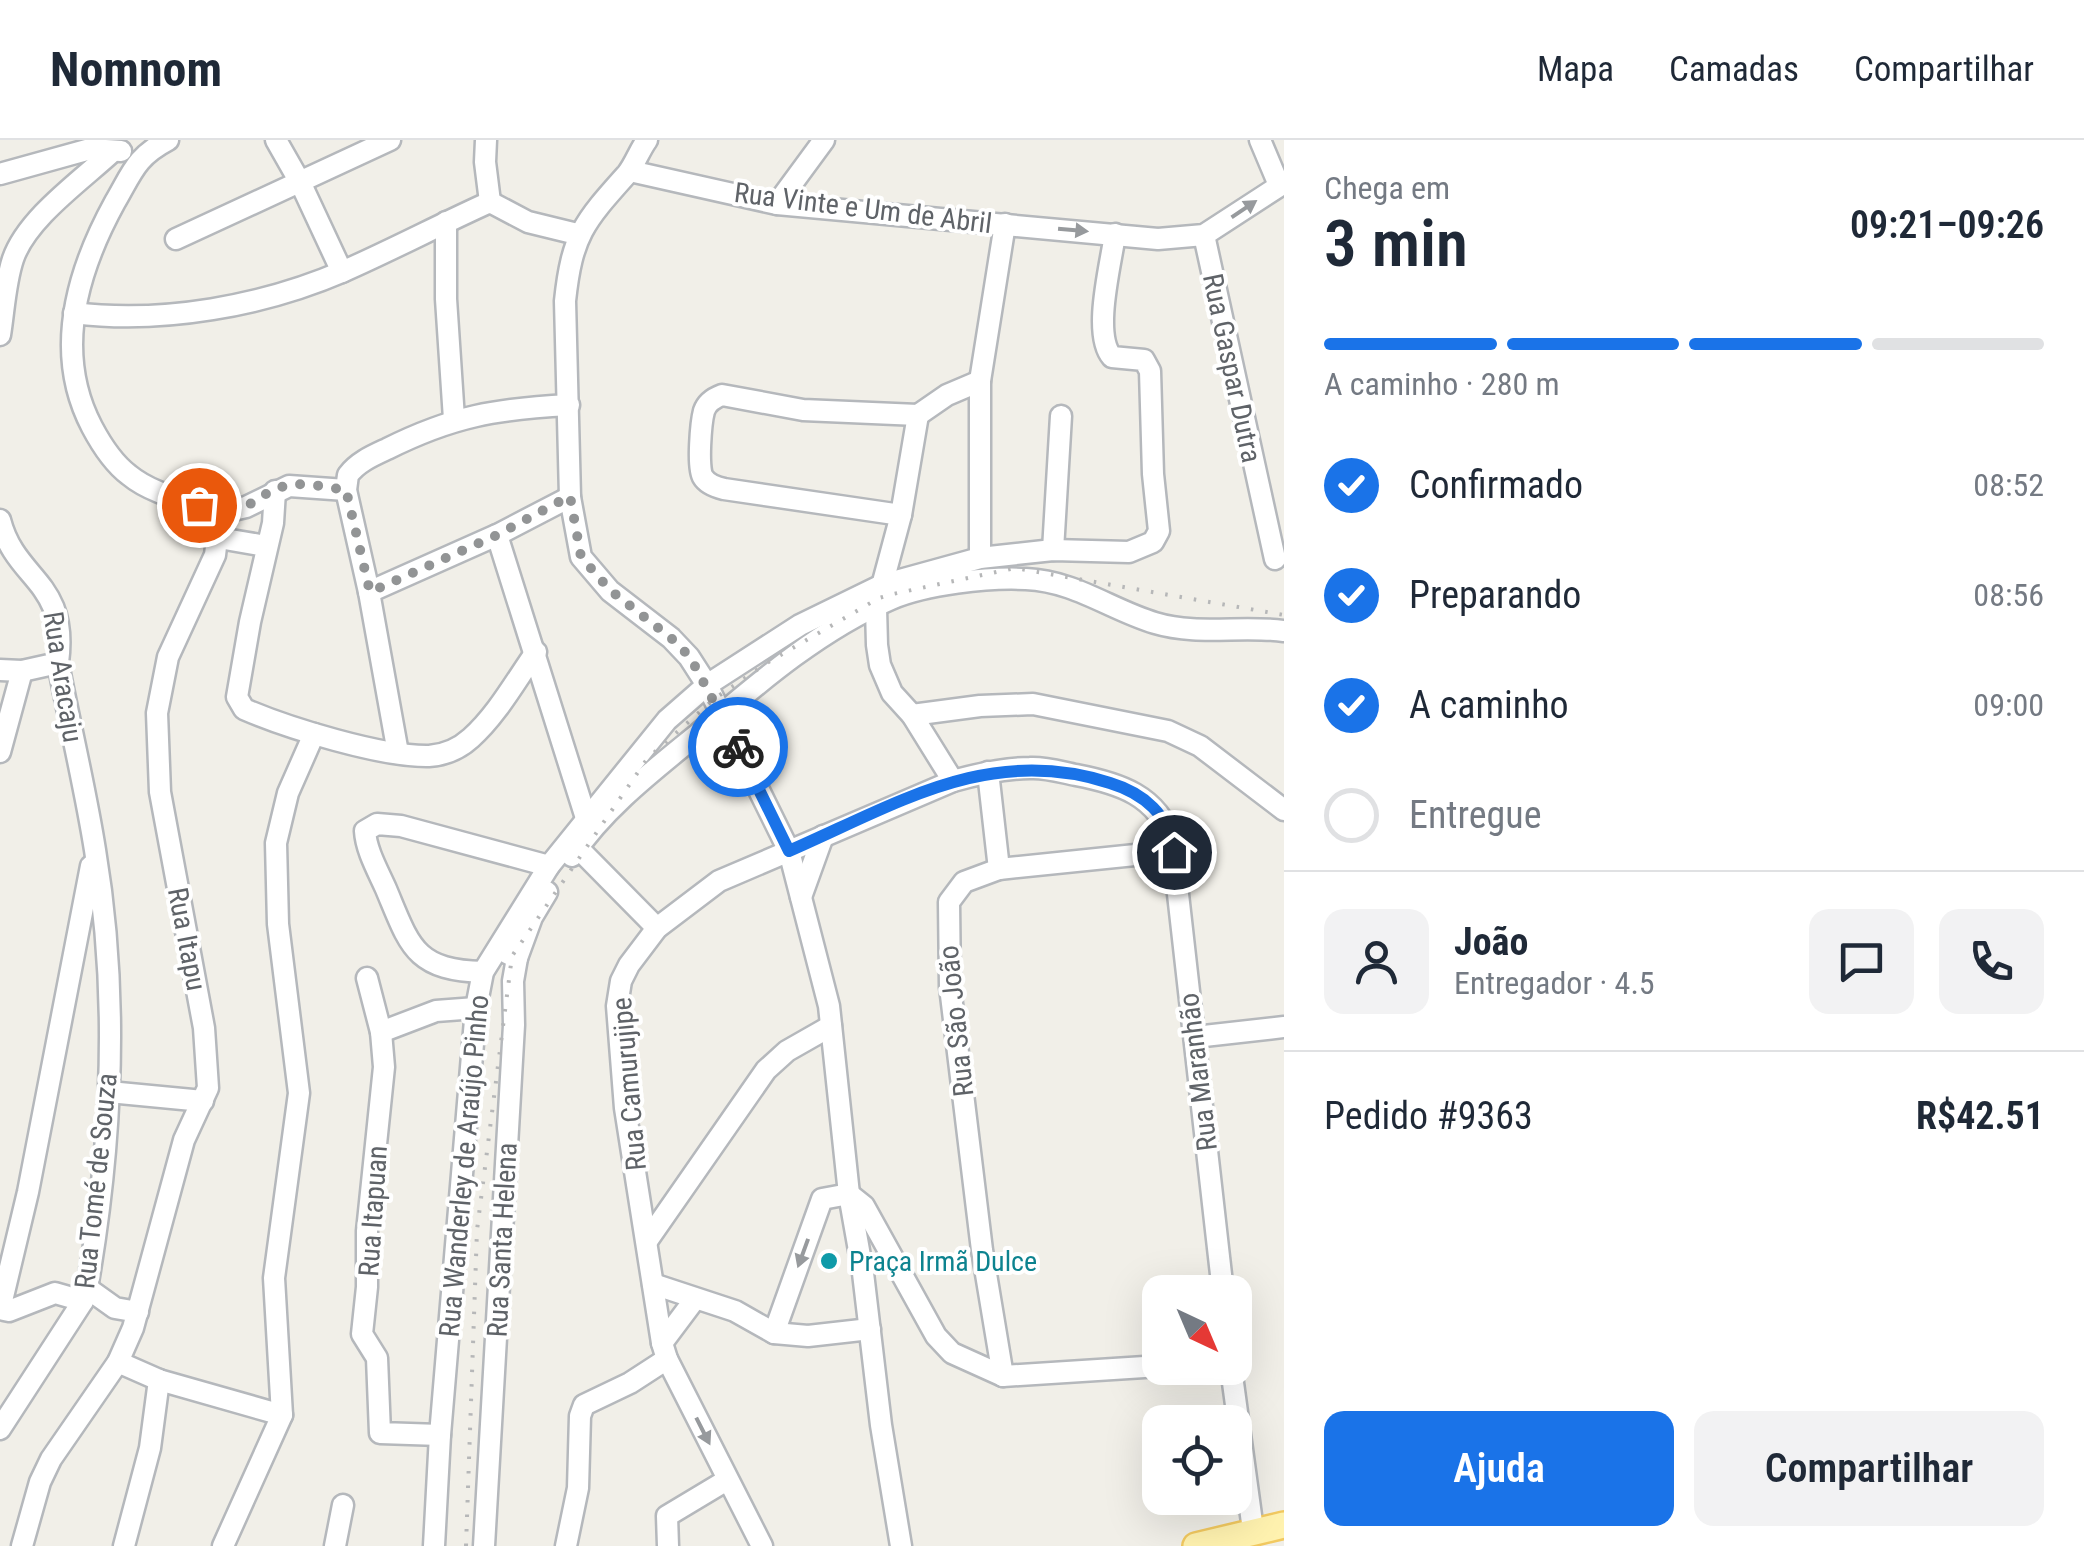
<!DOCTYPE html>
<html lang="pt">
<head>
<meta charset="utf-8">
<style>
	:root { --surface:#fff; --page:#f2f2f3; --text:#1f2937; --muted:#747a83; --line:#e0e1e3; --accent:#1a73e8 }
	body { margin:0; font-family:"Roboto Condensed",sans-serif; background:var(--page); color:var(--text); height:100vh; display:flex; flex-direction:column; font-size:38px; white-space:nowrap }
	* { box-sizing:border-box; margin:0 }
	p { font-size:32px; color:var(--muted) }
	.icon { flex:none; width:55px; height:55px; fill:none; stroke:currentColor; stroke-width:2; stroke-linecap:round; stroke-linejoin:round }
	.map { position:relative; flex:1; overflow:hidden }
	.drawer { display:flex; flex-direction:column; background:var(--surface); width:800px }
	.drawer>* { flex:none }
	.needle { width:65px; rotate:136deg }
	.controls { position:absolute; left:1142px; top:1135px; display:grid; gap:20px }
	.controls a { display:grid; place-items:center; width:110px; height:110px; border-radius:20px; background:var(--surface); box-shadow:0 10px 40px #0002; font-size:50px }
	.pin { position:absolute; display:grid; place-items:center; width:85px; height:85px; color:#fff; margin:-42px; border:5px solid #fff; border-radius:50%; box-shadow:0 2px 10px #0007 }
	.courier { position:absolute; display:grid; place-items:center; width:100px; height:100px; margin:-50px; border:8px solid #1a73e8; border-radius:50%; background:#fff; color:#222; box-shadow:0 2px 12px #0007 }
	.headline em { font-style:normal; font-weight:600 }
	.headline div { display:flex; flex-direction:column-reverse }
	.headline { display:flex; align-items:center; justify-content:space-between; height:170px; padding:0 40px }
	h1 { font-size:65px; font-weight:600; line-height:75px }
	.bar { display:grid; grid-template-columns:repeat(4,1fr); gap:15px 10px; align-content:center; height:120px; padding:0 40px }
	.bar i { height:12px; border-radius:8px; background:var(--line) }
	.bar .on { background:var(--accent) }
	.bar p { grid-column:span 4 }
	.line { display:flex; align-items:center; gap:25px; padding:0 40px; border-top:2px solid var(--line) }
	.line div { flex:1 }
	.round { display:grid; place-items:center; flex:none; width:105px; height:105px; border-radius:20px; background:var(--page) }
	ol { padding:0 40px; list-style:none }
	li { display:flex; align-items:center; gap:30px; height:110px }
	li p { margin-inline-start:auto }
	li .icon { padding:10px; border-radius:50%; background:var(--accent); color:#fff; stroke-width:4 }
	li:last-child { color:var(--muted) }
	li i { width:55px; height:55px; border:5px solid var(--line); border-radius:50% }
	.primary-button { display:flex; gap:20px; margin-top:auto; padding:20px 40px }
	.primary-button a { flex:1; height:115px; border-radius:20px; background:var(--accent); color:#fff; font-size:40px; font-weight:600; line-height:115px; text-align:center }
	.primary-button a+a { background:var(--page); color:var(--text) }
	header { display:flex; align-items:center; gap:60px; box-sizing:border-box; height:140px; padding:0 50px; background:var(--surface); border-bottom:2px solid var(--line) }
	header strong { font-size:48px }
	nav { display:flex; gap:55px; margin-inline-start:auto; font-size:35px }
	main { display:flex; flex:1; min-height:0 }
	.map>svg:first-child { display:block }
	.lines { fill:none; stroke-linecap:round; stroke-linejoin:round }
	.minor-casing { stroke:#b5b8bc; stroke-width:25 }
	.major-casing { stroke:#f2c960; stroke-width:30 }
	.minor { stroke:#fff; stroke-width:20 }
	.major { stroke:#fff2af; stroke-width:25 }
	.rail { stroke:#b6b7b8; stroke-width:4; stroke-dasharray:2.5 12; stroke-linecap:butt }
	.oneway { fill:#979a9d }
	.done { stroke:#929495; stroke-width:10; stroke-dasharray:0 18 }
	.route { stroke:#1a73e8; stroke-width:12 }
	.culture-dot { fill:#0f9aa8; stroke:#fff; stroke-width:4 }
	.labels { text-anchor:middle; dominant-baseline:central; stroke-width:8; stroke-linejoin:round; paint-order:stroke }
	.street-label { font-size:28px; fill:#5f6368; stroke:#fff }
	.culture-label { font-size:28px; fill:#0d838f; stroke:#fff; text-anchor:start }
</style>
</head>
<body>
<header>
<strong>Nomnom</strong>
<nav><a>Mapa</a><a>Camadas</a><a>Compartilhar</a></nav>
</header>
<main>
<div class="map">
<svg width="1284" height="1406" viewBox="0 0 1284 1406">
	<rect width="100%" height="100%" fill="#f1efe8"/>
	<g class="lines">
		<defs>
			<g id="minor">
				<path d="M168,0C136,17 133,31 115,62C77,131 53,213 92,287C101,304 113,323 129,335C153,355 192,362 220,373"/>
				<polyline points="276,0 301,44 342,132"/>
				<polyline points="486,0 485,22 490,62"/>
				<path d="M647,0C639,11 635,24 627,34C584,82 572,95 565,161L570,357L581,417L610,451L671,498L689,517L707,545L789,711L829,866L849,1054L863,1133L881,1285L901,1406"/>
				<polyline points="1260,0 1279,45"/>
				<polyline points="630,31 777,64 1158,99 1204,95 1284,43"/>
				<polyline points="0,34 90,9 121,11"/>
				<polyline points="777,64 824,0"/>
				<polyline points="446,82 446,159 454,279"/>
				<polyline points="1204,95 1275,419"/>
				<polyline points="176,99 390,0"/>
				<path d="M74,173C163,184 263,166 344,131C394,109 441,84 490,62L528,82L577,94"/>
				<path d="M0,195C4,170 5,143 13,119C27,78 82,40 113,11"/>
				<polyline points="918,275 901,375 876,468 877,505 880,525 892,553 912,575 953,641"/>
				<polyline points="918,275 947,255 980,241"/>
				<path d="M275,351L273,383L250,482L237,557L244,569C288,588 382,617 429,616C445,615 460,608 471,598C497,575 516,540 536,512"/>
				<polyline points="220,373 246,367 289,346 346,350"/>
				<path d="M901,375L724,349C716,347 707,344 703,337C697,328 701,282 704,271C707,262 714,258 722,255L803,270L918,275"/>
				<path d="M0,380C16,442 69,440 58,523C70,586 85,647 95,710C119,853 112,1005 87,1148L83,1161L0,1289"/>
				<polyline points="497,395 586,678"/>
				<polyline points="219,398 266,406"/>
				<polyline points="1053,410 1061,276"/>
				<polyline points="980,418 980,241 1005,84"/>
				<polyline points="369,452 497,395 570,357"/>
				<polyline points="0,530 22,531 58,523"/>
				<polyline points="912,575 980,566 1033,564 1168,591 1200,606 1284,670"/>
				<polyline points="0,612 22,531"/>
				<path d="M398,613L369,452L346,350L348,335C358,322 372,316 387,309C453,276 496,269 569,265"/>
				<polyline points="988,632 999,729"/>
				<polyline points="578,708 657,788"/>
				<path d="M572,716C604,668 654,630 698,594C757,544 819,490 891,459C926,444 988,437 1026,439C1075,441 1111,470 1155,483C1198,496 1241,485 1284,491"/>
				<polyline points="801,757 823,696"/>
				<polyline points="517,818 532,777 547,752"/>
				<path d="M483,832C414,830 410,806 386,749C378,731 366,710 365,691L377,684L401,686L549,726"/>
				<polyline points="367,838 381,892 384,927 367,1091 367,1147 362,1194 377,1218 380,1293 440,1295"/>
				<polyline points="381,892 436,871 476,868"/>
				<polyline points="1195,897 1284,887"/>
				<polyline points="109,952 203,961"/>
				<polyline points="849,1054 864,1066 936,1196 952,1213 1003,1236 1160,1226"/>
				<polyline points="647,1101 766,930 787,911 831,886"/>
				<polyline points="653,1144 735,1171 774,1193 808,1196 870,1189"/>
				<polyline points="87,1148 115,1168 138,1172"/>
				<polyline points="83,1161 55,1153 9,1171 4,1170 1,1165 28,1052 91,726"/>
				<polyline points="774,1193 822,1059 849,1054"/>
				<polyline points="662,1203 695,1159"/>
				<polyline points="118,1222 159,1240 282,1275"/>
				<polyline points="1231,1228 1253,1390"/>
				<polyline points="1003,1236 982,1110 950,847 949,762 964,742 999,729 1174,711"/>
				<polyline points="22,1406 40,1342 51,1319 118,1222 133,1188 184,1000 208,948 204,888 160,652 157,573 168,517 215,415 220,373"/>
				<polyline points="124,1406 150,1308 159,1240"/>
				<polyline points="223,1406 282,1275 274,1138 299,953 278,784 276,703 288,653 314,594"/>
				<polyline points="335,1406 343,1365"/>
				<path d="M434,1406L440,1295L476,868L483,832L549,726L667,580L707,545L800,485L882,445L980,418L1053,410L1129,412L1153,402L1159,391L1153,334L1150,231L1144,220L1112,217C1092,194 1111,124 1115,94"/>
				<polyline points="484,1406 514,885 513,841 517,818 507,813"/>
				<polyline points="566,1406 578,1348 580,1276 584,1265 630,1243 667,1219"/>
				<polyline points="668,1406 667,1376 727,1340"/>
				<path d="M762,1406L667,1219L662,1203L625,968L617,866L621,841L629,825L657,788L719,741L953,641C978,634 1003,628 1030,628C1045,627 1061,632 1076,635C1118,643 1158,655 1172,701L1223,1152"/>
			</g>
			<polyline id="major" points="1196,1406 1284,1385"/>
		</defs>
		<use href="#minor" class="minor-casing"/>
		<use href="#major" class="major-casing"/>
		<use href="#minor" class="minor"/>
		<use href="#major" class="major"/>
		<polyline class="rail" points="466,1406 477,1090 512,816 647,619 714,559 767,523 879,458 893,454 1015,428 1284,475"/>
	</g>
	<defs><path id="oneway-solid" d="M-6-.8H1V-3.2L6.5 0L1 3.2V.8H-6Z" transform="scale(2.5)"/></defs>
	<g class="oneway">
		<use href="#oneway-solid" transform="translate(1244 69) rotate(-34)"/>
		<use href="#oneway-solid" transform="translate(1073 90) rotate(5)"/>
		<use href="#oneway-solid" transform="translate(803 1113) rotate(110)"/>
		<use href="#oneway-solid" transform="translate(703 1291) rotate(63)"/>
	</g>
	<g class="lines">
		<path class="done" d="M199,365C249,384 250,353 289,345C307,342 329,348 346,350L370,452L497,395L570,356L581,417L610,450L671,498L690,517L738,607"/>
		<path class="route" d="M738,607L789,711C897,664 989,604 1110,643C1143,653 1170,675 1174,712"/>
	</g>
	<circle class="culture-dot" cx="829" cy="1121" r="10"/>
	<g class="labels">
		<g class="street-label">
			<text transform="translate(863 68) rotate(7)">Rua Vinte e Um de Abril</text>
			<text transform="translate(1232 228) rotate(78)">Rua Gaspar Dutra</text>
			<text transform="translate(63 537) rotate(81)">Rua Aracaju</text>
			<text transform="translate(187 799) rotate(79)">Rua Itapu</text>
			<text transform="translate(956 881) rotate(-96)">Rua São João</text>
			<text transform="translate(1198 932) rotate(-97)">Rua Maranhão</text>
			<text transform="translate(629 944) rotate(-95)">Rua Camurujipe</text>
			<text transform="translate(464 1026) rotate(-85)">Rua Wanderley de Araújo Pinho</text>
			<text transform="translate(96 1041) rotate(-84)">Rua Tomé de Souza</text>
			<text transform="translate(373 1071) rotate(-86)">Rua Itapuan</text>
			<text transform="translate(502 1100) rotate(-87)">Rua Santa Helena</text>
		</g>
		<g class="culture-label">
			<text x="849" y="1121">Praça Irmã Dulce</text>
		</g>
	</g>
</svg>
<div class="controls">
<a><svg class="needle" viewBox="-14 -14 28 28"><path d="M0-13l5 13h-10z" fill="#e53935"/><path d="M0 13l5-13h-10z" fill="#747a83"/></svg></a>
<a><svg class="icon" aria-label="locate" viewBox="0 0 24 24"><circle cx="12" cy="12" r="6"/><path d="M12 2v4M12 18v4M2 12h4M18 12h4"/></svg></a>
</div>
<div class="pin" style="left:199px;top:365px;background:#ea580c"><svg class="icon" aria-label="bag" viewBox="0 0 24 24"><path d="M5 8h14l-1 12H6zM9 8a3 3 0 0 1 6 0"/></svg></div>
<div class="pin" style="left:1174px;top:712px;background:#1f2937"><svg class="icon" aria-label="home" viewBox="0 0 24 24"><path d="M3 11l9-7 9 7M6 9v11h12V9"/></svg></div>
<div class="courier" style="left:738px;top:607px"><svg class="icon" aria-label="bike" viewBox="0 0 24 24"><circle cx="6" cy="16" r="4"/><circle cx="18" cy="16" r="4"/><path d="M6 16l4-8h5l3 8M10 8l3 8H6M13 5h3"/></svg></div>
</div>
<section class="drawer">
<div class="headline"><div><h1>3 min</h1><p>Chega em</p></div><em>09:21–09:26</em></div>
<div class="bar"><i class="on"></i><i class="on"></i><i class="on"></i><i></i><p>A caminho · 280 m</p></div>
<ol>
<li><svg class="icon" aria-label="check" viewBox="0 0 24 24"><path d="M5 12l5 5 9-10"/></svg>Confirmado<p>08:52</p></li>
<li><svg class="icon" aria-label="check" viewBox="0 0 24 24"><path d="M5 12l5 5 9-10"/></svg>Preparando<p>08:56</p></li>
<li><svg class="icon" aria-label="check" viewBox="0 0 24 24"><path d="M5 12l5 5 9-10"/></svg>A caminho<p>09:00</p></li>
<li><i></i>Entregue</li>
</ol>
<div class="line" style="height:180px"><a class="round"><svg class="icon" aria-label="person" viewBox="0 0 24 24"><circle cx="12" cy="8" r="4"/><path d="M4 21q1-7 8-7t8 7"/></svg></a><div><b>João</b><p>Entregador · 4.5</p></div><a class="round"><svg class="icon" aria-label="chat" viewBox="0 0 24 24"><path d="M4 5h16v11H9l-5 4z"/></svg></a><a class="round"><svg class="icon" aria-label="phone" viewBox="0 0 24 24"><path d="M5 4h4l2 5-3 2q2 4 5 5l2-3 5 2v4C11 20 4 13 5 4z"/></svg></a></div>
<div class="line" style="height:130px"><div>Pedido #9363</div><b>R$42.51</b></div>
<div class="primary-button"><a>Ajuda</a><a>Compartilhar</a></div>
</section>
</main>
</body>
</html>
